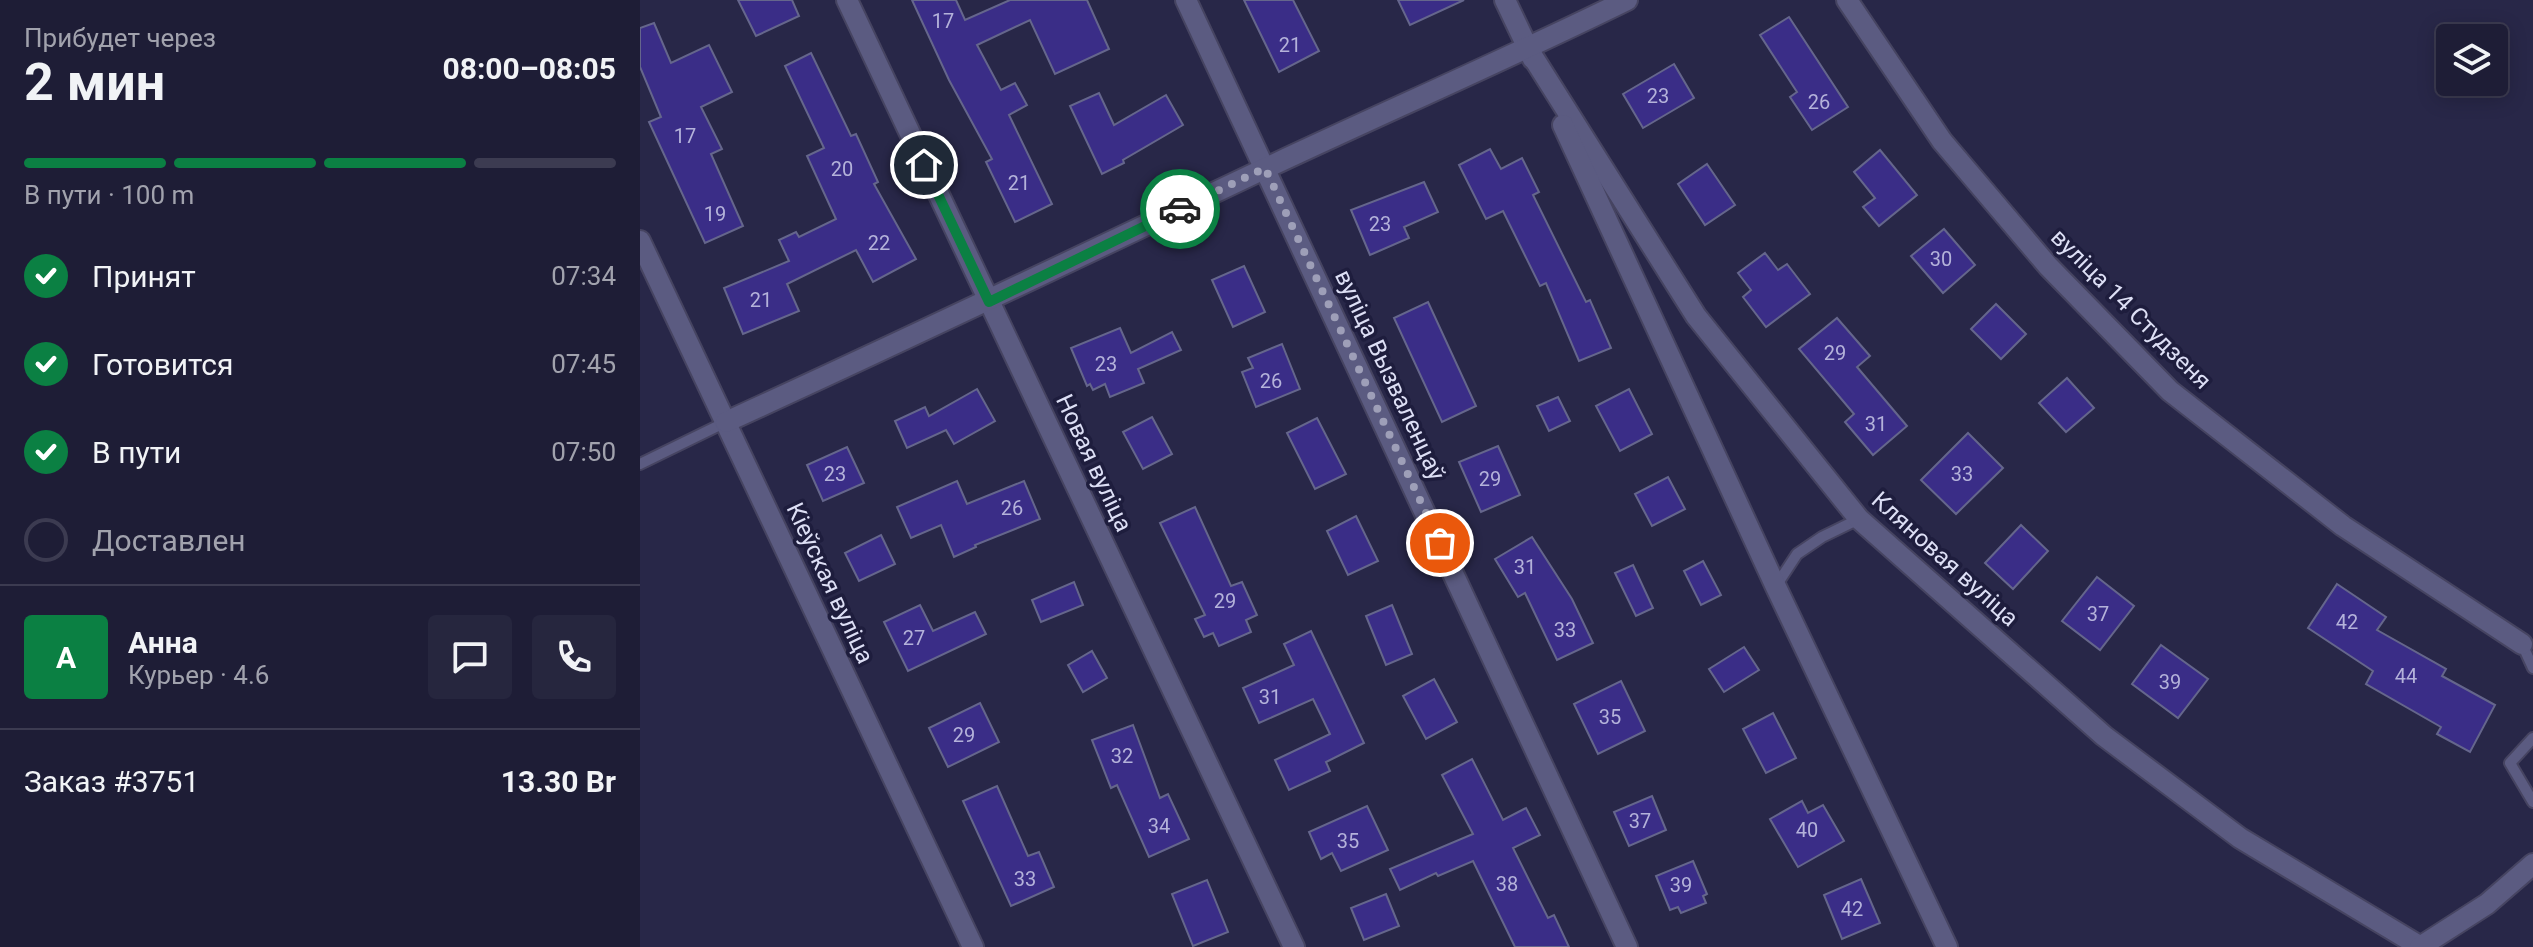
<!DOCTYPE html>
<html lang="ru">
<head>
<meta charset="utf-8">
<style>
	:root { --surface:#1e1d36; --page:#26263e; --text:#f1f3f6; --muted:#a1a2ad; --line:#3c3b51; --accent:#0b8043 }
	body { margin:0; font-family:Roboto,sans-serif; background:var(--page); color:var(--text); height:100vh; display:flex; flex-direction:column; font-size:30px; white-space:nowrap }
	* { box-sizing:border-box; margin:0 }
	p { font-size:26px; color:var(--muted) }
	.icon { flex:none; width:44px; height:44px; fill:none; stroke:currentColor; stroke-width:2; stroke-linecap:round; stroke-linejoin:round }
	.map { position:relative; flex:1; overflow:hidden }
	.sheet { display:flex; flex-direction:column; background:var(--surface); width:640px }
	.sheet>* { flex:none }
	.fabs { position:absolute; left:1796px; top:24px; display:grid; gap:16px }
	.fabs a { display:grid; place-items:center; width:72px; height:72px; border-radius:8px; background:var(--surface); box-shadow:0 4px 20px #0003,0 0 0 2px var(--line); font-size:40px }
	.pin { position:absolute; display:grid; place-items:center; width:68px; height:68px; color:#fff; margin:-34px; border:4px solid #fff; border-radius:50%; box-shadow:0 2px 8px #0007 }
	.courier { position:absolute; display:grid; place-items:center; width:80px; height:80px; margin:-40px; border:6px solid #0b8043; border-radius:50%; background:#fff; color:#222; box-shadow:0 2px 10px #0007 }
	.summary em { font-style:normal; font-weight:700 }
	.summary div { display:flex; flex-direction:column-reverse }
	.summary { display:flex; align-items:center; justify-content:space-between; height:136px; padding:0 24px }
	h1 { font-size:52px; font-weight:700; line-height:60px }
	.bar { display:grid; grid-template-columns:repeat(4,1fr); gap:12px 8px; align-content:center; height:96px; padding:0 24px }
	.bar i { height:10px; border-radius:6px; background:var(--line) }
	.bar .on { background:var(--accent) }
	.bar p { grid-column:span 4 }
	.line { display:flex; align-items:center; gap:20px; padding:0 24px; border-top:2px solid var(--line) }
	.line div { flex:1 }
	.round { display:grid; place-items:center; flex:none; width:84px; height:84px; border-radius:8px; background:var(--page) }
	ol { padding:0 24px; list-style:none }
	li { display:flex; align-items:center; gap:24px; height:88px }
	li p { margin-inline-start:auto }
	li .icon { padding:8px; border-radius:50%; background:var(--accent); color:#fff; stroke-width:4 }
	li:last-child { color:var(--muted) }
	li i { width:44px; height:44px; border:4px solid var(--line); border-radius:50% }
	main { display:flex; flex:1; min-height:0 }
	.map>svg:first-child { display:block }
	.building { fill:#3a2d87; stroke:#65668c; stroke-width:2 }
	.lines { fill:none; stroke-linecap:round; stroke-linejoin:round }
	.service-casing { stroke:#464461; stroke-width:14 }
	.minor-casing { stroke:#464461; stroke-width:24 }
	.service { stroke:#5b5b81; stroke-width:10 }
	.minor { stroke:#5b5b81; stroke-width:20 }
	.done { stroke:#9e9fb8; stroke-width:8; stroke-dasharray:0 14.4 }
	.route { stroke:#0b8043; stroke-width:10 }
	.labels { text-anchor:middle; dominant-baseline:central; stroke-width:7; stroke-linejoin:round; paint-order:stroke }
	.number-label { font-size:20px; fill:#b4b2da }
	.street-label { font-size:24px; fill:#dddff5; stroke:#1e1d3d }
</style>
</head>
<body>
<main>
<section class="sheet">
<div class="summary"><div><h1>2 мин</h1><p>Прибудет через</p></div><em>08:00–08:05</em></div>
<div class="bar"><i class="on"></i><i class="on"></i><i class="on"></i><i></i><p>В пути · 100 m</p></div>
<ol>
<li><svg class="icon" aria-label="check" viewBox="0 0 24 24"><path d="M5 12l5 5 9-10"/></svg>Принят<p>07:34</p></li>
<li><svg class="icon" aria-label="check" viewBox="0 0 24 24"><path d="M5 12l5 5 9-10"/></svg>Готовится<p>07:45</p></li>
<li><svg class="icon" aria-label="check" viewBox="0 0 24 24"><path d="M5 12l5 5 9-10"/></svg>В пути<p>07:50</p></li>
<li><i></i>Доставлен</li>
</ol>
<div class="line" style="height:144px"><b class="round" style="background:var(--accent);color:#fff">А</b><div><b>Анна</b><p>Курьер · 4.6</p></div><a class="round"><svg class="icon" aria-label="chat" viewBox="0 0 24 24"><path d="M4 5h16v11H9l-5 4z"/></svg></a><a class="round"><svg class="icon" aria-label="phone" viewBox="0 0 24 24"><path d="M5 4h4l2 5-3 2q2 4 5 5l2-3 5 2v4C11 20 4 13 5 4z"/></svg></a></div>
<div class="line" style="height:104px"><div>Заказ #3751</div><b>13.30 Br</b></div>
</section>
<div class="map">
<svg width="1893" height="947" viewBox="0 0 1893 947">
	<rect width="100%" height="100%" fill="#282748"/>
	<g class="building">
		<polygon points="98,0 152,0 159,16 116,36"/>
		<polygon points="272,0 316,0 325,20 370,0 447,0 469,49 415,74 390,20 337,45 361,90 375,83 387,105 369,115 412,204 375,222 346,162 352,159 309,80"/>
		<polygon points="604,0 653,0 679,51 639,72"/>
		<polygon points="758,0 824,0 770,25"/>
		<polygon points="1149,17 1208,107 1172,130 1150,97 1157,92 1120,35"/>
		<polygon points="14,23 31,63 69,45 92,92 61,107 82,149 71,154 103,226 65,243 9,122 21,117 0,67 0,28"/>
		<polygon points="171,53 211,136 216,134 238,182 234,184 276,259 233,282 216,250 147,284 159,311 103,334 84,288 149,261 139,240 156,232 159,237 196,219 167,156 184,148 145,66"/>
		<polygon points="1034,64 1054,98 1003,128 983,94"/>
		<polygon points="459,93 474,125 526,95 543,125 483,160 484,163 462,174 430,106"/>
		<polygon points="850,149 861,169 882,158 899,192 893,195 946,302 950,300 971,348 939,361 906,283 900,286 863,211 846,219 819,165"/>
		<polygon points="1240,150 1277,195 1239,226 1223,207 1235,198 1214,172"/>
		<polygon points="1067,164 1095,205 1065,225 1038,184"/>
		<polygon points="784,182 798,212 764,227 769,238 730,255 711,210"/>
		<polygon points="1304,229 1335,265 1303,293 1271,256"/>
		<polygon points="1125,253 1138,270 1147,264 1170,294 1126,327 1103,297 1111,290 1098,273"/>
		<polygon points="604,266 625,312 593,327 572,280"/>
		<polygon points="788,302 836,406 802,422 754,318"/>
		<polygon points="1356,304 1386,334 1361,359 1331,329"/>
		<polygon points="1197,318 1230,356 1217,367 1267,426 1233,455 1205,422 1214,414 1159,349"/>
		<polygon points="480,328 491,353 532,332 541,350 498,369 504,383 470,397 465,384 453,390 450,384 447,386 431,348"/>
		<polygon points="642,344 660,389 616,407 602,372 613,368 608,358"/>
		<polygon points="1427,378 1454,408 1426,432 1399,403"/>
		<polygon points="337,389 355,421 314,444 306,430 267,448 255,421 285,407 289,416"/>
		<polygon points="989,389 1012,434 980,451 956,406"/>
		<polygon points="918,397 930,421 909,431 897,406"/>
		<polygon points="512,417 532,454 503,469 483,432"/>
		<polygon points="677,418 706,474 675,489 647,433"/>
		<polygon points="1328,433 1363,468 1316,514 1281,480"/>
		<polygon points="858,446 880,495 841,512 819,462"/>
		<polygon points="207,447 224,483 183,501 167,465"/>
		<polygon points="1028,477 1045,509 1012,526 995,494"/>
		<polygon points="317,481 327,504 384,481 400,519 335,545 336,547 314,557 301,525 271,538 257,507"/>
		<polygon points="555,507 591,586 602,582 617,615 606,620 611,632 579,646 573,633 564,637 555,619 565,615 520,523"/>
		<polygon points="716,516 738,561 708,575 687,531"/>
		<polygon points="1381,525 1408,551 1373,589 1345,563"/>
		<polygon points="241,535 255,564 219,581 205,553"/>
		<polygon points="892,537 932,599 953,643 917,660 885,593 878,597 855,559"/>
		<polygon points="1063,561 1081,595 1061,605 1044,571"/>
		<polygon points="993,565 1013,608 996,616 975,573"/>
		<polygon points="1457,577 1494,606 1460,650 1422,621"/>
		<polygon points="434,582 443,605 401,622 392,600"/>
		<polygon points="1697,584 1746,617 1737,630 1806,669 1802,676 1855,705 1830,752 1797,734 1801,727 1726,684 1733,671 1668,628"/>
		<polygon points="280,605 293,631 335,612 346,634 268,671 244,622"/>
		<polygon points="752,605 772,654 746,665 726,616"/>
		<polygon points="671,631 724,743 686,762 690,771 649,790 635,760 690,734 673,699 619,723 603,688 654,665 644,644"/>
		<polygon points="1521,645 1568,679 1538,718 1492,684"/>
		<polygon points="1104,647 1119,670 1084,692 1069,669"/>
		<polygon points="452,651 467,678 443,692 428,665"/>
		<polygon points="794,679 817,722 786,739 763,696"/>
		<polygon points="981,681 1005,731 958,754 934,704"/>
		<polygon points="340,703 359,742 308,767 289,728"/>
		<polygon points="1133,713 1156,758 1126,773 1103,729"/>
		<polygon points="493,725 520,798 528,794 549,839 509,857 477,785 471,788 452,740"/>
		<polygon points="832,759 863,820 886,808 900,835 873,848 908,918 914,915 929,947 875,947 833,861 798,876 796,873 760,890 750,869 833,834 802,775"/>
		<polygon points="357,786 388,856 399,852 414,887 371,906 323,801"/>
		<polygon points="1012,796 1026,830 989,846 974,812"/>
		<polygon points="1162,801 1168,813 1183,805 1204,841 1158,867 1130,819"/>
		<polygon points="727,806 748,850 701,871 692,853 681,859 669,832"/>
		<polygon points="1053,861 1067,894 1063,896 1066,903 1041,913 1038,907 1030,910 1016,876"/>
		<polygon points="1221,879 1240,923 1202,939 1184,895"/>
		<polygon points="567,880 588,932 553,946 532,894"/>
		<polygon points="746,894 759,926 724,940 711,908"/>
	</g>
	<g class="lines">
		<defs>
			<g id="service">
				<polyline points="0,464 86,422"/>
				<polyline points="1136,586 1157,554 1182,537 1219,519"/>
				<polyline points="1882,644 1893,668"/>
				<polyline points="1893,738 1870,763 1893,802"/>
			</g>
			<g id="minor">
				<polyline points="207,0 654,947"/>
				<polyline points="546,0 987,947"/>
				<polyline points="865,0 893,59"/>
				<polyline points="1207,0 1302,141 1408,266 1530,391 1703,526 1882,644"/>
				<polyline points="888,49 1056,316 1219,519 1464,736 1600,838 1781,947"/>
				<polyline points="923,125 1136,587 1307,947"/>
				<polyline points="0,241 333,947"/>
				<path d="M86,422C266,340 445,254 624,169C745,112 867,59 987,0"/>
				<polyline points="1780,947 1847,904 1893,864"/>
			</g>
		</defs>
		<use href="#service" class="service-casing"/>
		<use href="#minor" class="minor-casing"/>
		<use href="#service" class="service"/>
		<use href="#minor" class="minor"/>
	</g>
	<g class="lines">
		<polyline class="done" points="540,209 625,168 800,543"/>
		<polyline class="route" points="284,165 349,302 540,209"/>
	</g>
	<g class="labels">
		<g class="number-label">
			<text x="303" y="21">17</text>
			<text x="650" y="45">21</text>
			<text x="1018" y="96">23</text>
			<text x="1179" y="102">26</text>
			<text x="45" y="136">17</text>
			<text x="202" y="169">20</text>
			<text x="379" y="183">21</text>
			<text x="75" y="214">19</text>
			<text x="740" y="224">23</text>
			<text x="239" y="243">22</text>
			<text x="1301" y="259">30</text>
			<text x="121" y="300">21</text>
			<text x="1195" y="353">29</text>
			<text x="466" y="364">23</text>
			<text x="631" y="381">26</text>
			<text x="1236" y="424">31</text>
			<text x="195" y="474">23</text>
			<text x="1322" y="474">33</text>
			<text x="850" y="479">29</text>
			<text x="372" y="508">26</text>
			<text x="885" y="567">31</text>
			<text x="585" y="601">29</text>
			<text x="1458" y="614">37</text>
			<text x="1707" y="622">42</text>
			<text x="925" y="630">33</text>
			<text x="274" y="638">27</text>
			<text x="1766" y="676">44</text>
			<text x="1530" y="682">39</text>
			<text x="630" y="697">31</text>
			<text x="970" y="717">35</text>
			<text x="324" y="735">29</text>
			<text x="482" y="756">32</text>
			<text x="1000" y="821">37</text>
			<text x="519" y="826">34</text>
			<text x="1167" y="830">40</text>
			<text x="708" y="841">35</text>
			<text x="385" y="879">33</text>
			<text x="867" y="884">38</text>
			<text x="1041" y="885">39</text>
			<text x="1212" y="909">42</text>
		</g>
		<g class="street-label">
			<text transform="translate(1491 309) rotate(45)">вуліца 14 Студзеня</text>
			<text transform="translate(750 375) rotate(65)">вуліца Вызваленцаў</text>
			<text transform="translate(454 463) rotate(65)">Новая вуліца</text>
			<text transform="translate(1305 559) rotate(42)">Кляновая вуліца</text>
			<text transform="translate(190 583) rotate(65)">Кіеўская вуліца</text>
		</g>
	</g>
</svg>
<div class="fabs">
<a><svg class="icon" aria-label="layers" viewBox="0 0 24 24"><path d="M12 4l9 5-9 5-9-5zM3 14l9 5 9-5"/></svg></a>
</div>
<div class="pin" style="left:800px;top:543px;background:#ea580c"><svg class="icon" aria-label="bag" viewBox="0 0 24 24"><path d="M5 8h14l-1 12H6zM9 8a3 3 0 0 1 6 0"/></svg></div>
<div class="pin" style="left:284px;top:165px;background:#1f2937"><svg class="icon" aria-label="home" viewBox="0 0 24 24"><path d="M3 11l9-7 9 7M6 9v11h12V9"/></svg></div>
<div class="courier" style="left:540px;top:209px"><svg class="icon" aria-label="car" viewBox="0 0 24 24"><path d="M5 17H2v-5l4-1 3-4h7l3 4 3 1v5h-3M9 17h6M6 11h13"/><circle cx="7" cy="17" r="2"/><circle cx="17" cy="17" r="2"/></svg></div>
</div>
</main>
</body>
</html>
